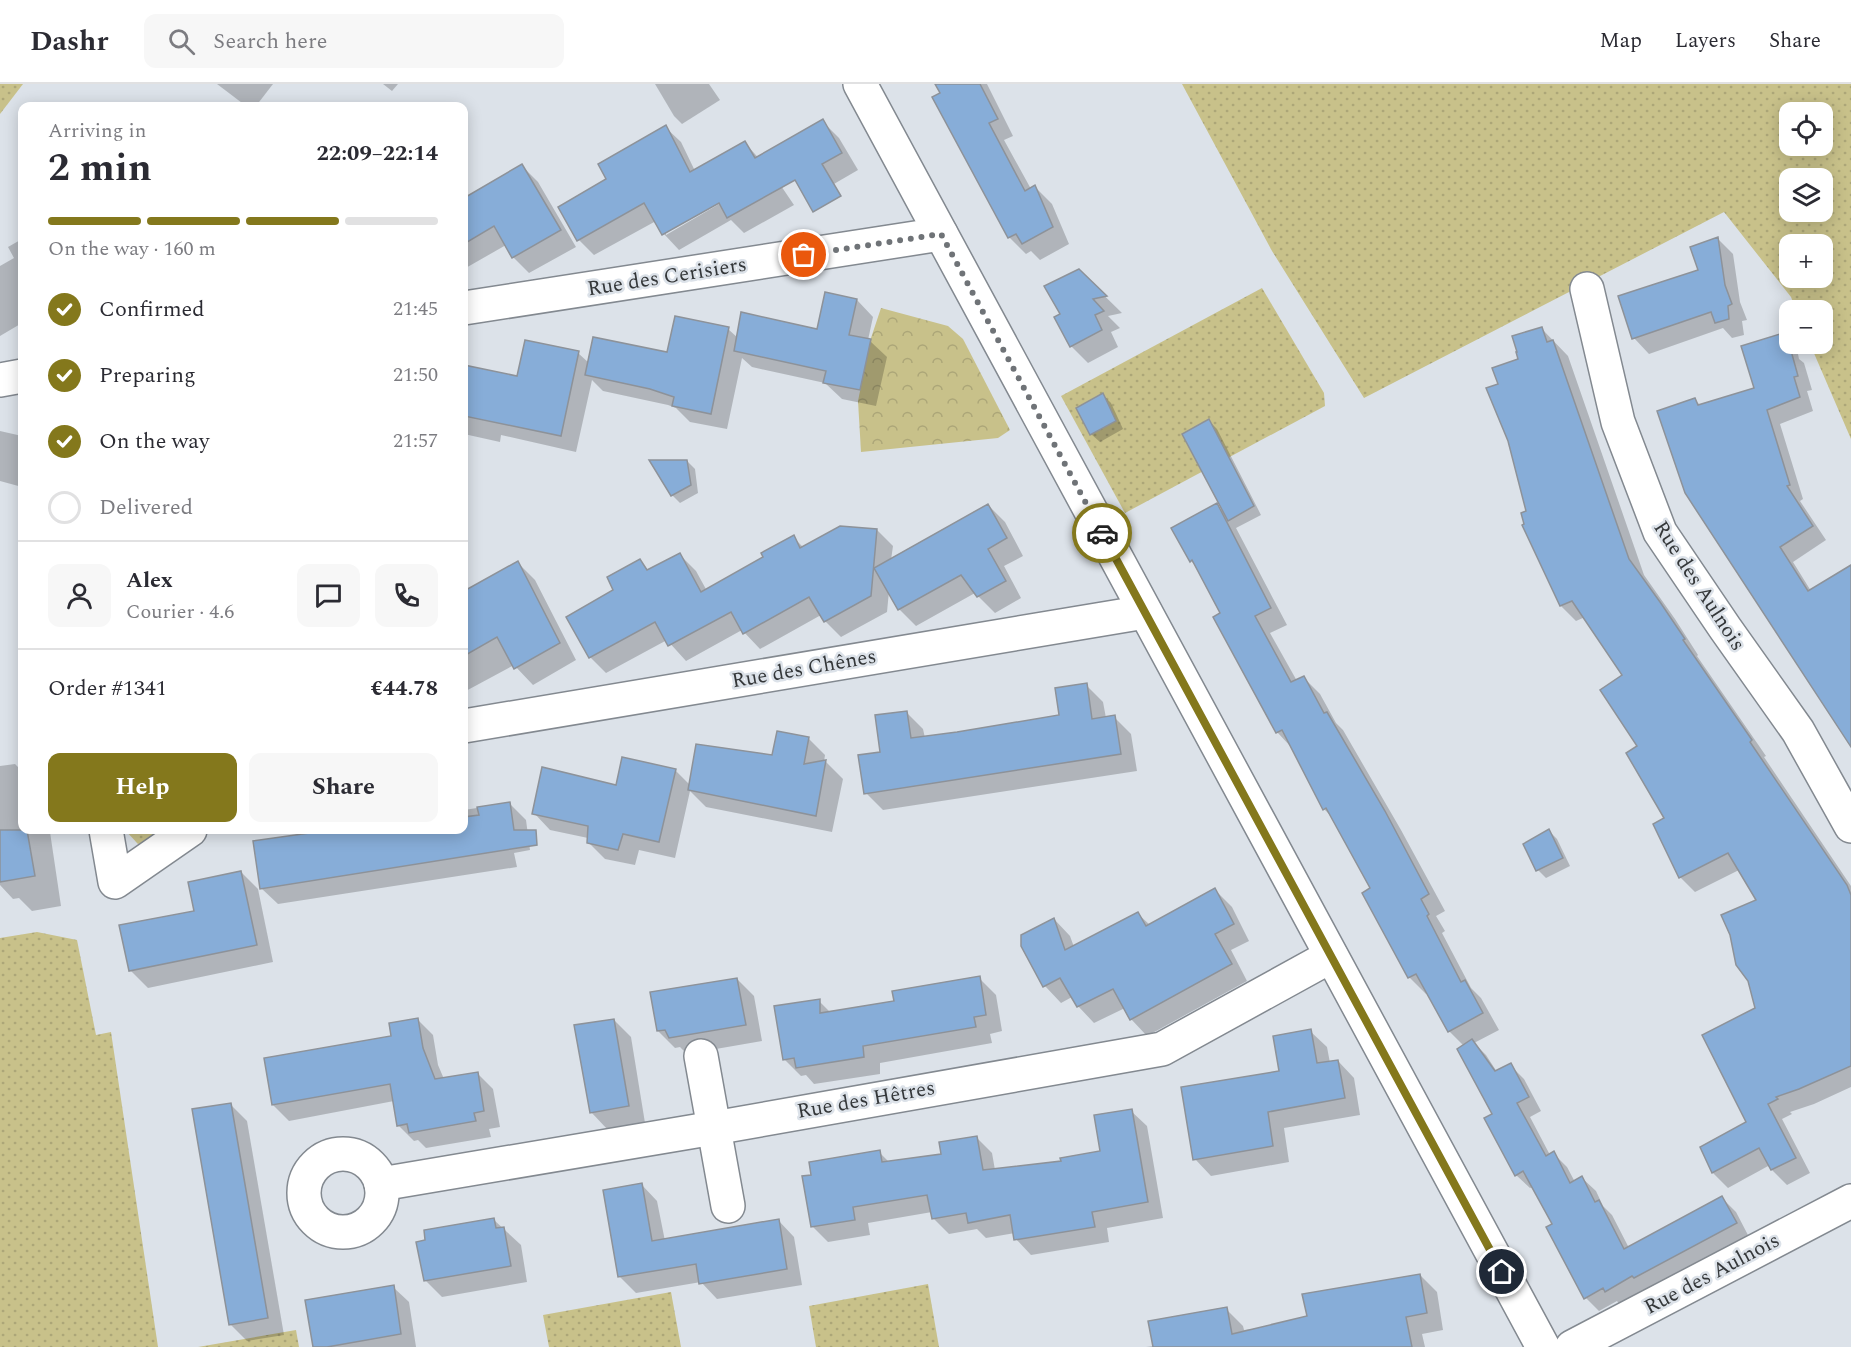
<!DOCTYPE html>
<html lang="en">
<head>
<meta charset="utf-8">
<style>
	:root { --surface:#fff; --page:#f7f7f7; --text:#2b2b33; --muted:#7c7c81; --line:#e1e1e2; --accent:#84781c }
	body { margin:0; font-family:Spectral,serif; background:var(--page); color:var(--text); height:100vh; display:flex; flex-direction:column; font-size:22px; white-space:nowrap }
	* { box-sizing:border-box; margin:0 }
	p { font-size:20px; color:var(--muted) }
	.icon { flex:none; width:33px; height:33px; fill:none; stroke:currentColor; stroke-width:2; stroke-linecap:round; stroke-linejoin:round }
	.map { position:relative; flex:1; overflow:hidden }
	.details { position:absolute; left:18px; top:18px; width:450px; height:732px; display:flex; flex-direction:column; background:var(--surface); border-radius:12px; box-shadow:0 3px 15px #0003 }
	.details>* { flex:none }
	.buttons { position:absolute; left:1779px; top:18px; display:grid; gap:12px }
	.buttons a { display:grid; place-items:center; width:54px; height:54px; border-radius:12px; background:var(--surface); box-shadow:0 3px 15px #0003; font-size:30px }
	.pin { position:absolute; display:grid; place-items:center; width:51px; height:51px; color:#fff; margin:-26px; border:3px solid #fff; border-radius:50%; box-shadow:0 2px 6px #0007 }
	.courier { position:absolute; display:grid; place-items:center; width:60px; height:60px; margin:-30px; border:4px solid #84781c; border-radius:50%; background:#fff; color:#222; box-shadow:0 2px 8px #0007 }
	.overview em { font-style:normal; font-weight:700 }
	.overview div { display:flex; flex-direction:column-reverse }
	.overview { display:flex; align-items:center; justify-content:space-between; height:102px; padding:0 30px }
	h1 { font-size:39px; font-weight:700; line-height:45px }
	.bar { display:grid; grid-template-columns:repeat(4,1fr); gap:9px 6px; align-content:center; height:72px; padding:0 30px }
	.bar i { height:8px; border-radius:4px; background:var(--line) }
	.bar .current { background:var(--accent) }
	.bar p { grid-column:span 4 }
	.line { display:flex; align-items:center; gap:15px; padding:0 30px; border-top:2px solid var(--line) }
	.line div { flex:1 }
	.round { display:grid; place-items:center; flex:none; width:63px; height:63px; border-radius:12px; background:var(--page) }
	ol { padding:0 30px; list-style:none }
	li { display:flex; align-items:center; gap:18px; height:66px }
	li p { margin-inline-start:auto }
	li .icon { padding:6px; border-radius:50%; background:var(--accent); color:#fff; stroke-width:4 }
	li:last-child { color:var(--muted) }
	li i { width:33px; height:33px; border:3px solid var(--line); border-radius:50% }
	.primary-button { display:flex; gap:12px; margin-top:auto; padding:12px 30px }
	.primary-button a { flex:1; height:69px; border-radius:12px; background:var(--accent); color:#fff; font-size:24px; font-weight:700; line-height:69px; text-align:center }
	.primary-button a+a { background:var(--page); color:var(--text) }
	header { display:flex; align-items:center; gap:36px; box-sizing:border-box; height:84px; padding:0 30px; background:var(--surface); border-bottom:2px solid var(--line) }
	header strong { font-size:28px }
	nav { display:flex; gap:33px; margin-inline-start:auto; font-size:21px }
	.search { width:420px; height:54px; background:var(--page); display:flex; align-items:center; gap:15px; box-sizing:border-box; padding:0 21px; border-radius:12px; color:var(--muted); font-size:22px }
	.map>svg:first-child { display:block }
	.green { fill:url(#green-dots); fill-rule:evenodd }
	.forest { fill:url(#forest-crowns) }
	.shadow { fill:#0003; fill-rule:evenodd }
	.building { fill:#87add8; stroke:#8d9299; stroke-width:1.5 }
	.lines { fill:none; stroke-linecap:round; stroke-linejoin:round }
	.minor-casing { stroke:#838990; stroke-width:36 }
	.minor { stroke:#fff; stroke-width:33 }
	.done { stroke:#6f7377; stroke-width:6; stroke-dasharray:0 10.8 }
	.route { stroke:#84781c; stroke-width:8 }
	.labels { text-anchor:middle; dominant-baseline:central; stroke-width:5; stroke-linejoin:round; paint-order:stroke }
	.street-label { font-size:21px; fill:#343739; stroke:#dce2e9 }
</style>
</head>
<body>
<header>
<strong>Dashr</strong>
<div class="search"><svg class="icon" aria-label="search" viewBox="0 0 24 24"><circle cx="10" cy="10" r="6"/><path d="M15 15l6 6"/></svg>Search here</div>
<nav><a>Map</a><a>Layers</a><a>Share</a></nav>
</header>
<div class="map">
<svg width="1851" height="1263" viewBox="0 0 1851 1263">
	<defs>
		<pattern id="green-dots" width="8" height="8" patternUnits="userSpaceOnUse" patternTransform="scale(1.5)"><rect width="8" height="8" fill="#c8c18a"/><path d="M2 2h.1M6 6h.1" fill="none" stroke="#aca678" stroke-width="1.8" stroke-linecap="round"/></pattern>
		<pattern id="forest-crowns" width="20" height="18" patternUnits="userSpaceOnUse" patternTransform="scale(1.5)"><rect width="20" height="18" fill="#c8c18a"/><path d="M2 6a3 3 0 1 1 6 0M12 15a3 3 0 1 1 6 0" fill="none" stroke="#aca678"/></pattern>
	</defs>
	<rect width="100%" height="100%" fill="#dce2e9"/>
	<g class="green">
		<polygon points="0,0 23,0 0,30"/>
		<path d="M1182,0H1851V355L1810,260H1822V226H1796L1791,213L1724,128L1364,314L1272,167ZM1790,28H1822V62H1790ZM1790,94H1822V128H1790ZM1790,160H1822V194H1790Z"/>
		<polygon points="1262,204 1324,309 1325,322 1125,429 1061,312"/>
		<polygon points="125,746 167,746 156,754 138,760"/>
		<polygon points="37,848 77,856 96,951 111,948 158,1263 0,1263 0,854"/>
		<polygon points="928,1200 939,1263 816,1263 809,1222"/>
		<polygon points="671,1208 681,1263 549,1263 543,1231"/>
		<polygon points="296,1246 299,1263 198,1263"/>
	</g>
	<polygon class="forest" points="881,224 948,242 963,255 1010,346 998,354 861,368 858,317 870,257"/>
	<g class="shadow">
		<polygon points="217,0 273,0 256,22 246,22"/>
		<polygon points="383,0 398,0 392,7"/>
		<polygon points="655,0 709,0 720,16 682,40 674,32"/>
		<polygon points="937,0 987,0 1013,52 1004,56 1031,105 1035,103 1052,120 1069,160 1040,176 1031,167 1026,170 1009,153"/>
		<polygon points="822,37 839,54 858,86 827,104 810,87"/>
		<path d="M665,43L681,58L695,87L745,59L773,90L794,121L744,149L731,136L679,166L664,150L656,137L594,171L579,156L608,96ZM724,114L726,116L666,151V147Z"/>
		<polygon points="522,82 538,98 576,163 529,189 513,173 506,161 464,185 464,116"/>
		<polygon points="1717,154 1733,170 1740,218 1747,236 1742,237 1744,251 1732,254 1723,244 1649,270 1634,254 1700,187"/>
		<polygon points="22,155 22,239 0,252 0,182 14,174 8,163"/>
		<polygon points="1078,186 1122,229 1108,232 1120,244 1111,248 1118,263 1088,279 1071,262 1062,231"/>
		<polygon points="857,216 873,233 868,256 870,257 887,273 876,322 842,315 825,299 752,283 742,274 727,345 690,338 676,324 668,321 603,307 592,296 576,368 501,351 500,358 464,350 464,282 518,294 578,269 589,279 668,270 728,245 738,254 818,247"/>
		<polygon points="1542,245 1568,272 1644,491 1675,535 1698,571 1697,572 1766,672 1764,673 1851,802 1851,1003 1814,1020 1790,1028 1792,1030 1782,1035 1810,1089 1787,1101 1772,1086 1770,1081 1728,1104 1713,1089 1702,1063 1748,1038 1757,925 1758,816 1739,786 1695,808 1680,793 1666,734 1639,663 1624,592 1585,533 1576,537 1561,522 1528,428 1500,301 1520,276"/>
		<polygon points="1783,251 1797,265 1799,275 1804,279 1812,306 1807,307 1813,327 1780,340 1803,415 1800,417 1826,456 1793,478 1811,507 1851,529 1851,661 1695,316 1701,322 1756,305"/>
		<polygon points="1103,311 1111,319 1123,345 1100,358 1091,350"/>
		<polygon points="1209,337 1217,345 1261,431 1236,444 1287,541 1270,549 1297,597 1304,594 1320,610 1336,639 1343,646 1401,746 1445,827 1436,832 1445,847 1442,849 1471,904 1481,914 1499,946 1474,959 1486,971 1497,988 1510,981 1524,995 1541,1027 1530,1033 1550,1071 1553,1069 1567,1083 1575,1098 1582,1094 1596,1107 1603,1122 1612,1131 1629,1164 1722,1114 1736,1128 1749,1153 1648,1207 1646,1205 1620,1221 1617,1217 1599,1227 1586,1214 1554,1141 1533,1103 1530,1104 1516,1091 1494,1030 1464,962 1449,947 1428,909 1426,910 1409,893 1372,805 1333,734 1324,725 1292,664 1277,648 1222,529 1198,484 1191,477 1216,421 1225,429"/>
		<polygon points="0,347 22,352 22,403 0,397"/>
		<polygon points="687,377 695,385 698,409 680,419 672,411"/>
		<polygon points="988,421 1005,438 1023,472 1004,482 1021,514 995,529 975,509 916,542 899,525 889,507 887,528 841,553 825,537 821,531 760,565 742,546 686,577 667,556 606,589 590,573 568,533 615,507 640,477 649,487 680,471 696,487 707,507 766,473 793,453 804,464 877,446 893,462 891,476"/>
		<polygon points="518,479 535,496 576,576 533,601 514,581 464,608 464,508"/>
		<polygon points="1086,601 1103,618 1106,634 1114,633 1131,650 1137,687 883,726 866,709 906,628 923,645 925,654 1060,633"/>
		<polygon points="808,654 825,671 824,678 826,678 843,695 832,748 706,723 690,707 675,774 639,766 635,781 605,775 588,758 588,754 550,746 534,729 617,702 675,686 690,701 773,673"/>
		<polygon points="15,680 22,687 22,746 65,746 50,748 61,822 32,827 19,814 13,815 0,801 0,682"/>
		<polygon points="509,719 526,736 530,766 514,769 517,783 278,820 261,804 330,747 330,746 464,746 464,726"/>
		<polygon points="1549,747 1557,755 1570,782 1546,794 1538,786 1525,760"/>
		<polygon points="241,788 258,805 273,878 148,904 131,887"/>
		<polygon points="1215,806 1232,823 1249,857 1231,866 1247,897 1147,952 1131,935 1125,924 1094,939 1078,922 1072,913 1061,919 1045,902 1023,861 1054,835 1070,852 1074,863 1138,830 1150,841"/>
		<polygon points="979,894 996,911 1002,947 990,950 992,959 880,979 880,990 814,1000 806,991 801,992 784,975 819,917 831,929 896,918"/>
		<polygon points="737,895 754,912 762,957 687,970 680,963 675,964 658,947"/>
		<polygon points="417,935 433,951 438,981 444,995 477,989 493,1005 500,1043 489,1045 491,1053 426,1064 418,1056 414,1057 398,1041 394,1017 289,1037 273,1021 393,953"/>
		<polygon points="614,936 631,953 645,1039 608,1046 591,1028"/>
		<polygon points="1310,947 1327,963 1330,979 1338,977 1354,994 1360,1031 1284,1044 1289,1078 1211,1092 1195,1075 1281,988"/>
		<polygon points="230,1020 247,1037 284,1251 247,1257 230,1240"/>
		<polygon points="1131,1027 1147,1042 1163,1134 1107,1144 1109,1158 1031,1171 1016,1155 1015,1149 986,1154 977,1145 949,1150 933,1134 932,1128 868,1139 870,1151 828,1158 812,1142 879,1068 890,1079 943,1071 976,1053 992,1069 995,1086 1062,1078 1101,1068"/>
		<polygon points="641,1100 657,1117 665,1157 778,1136 794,1153 802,1201 717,1215 701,1198 636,1209 619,1192"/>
		<polygon points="494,1136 521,1161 527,1198 442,1213 425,1196"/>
		<polygon points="1420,1191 1437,1208 1443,1246 1422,1250 1425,1263 1146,1263 1154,1262 1226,1225 1243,1242 1244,1246 1269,1243 1308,1234"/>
		<polygon points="393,1203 409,1218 416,1263 315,1263"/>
	</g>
	<g class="building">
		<polygon points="935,0 980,0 998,35 989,39 1025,107 1035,101 1053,143 1022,160 1016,150 1008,154 932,13 940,9"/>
		<polygon points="823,35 842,69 822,80 841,112 813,128 795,96 727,134 719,119 662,151 644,119 577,157 558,123 606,95 598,80 666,41 690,88 745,57 755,74"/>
		<polygon points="522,80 561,146 512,174 494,142 464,160 464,114"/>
		<polygon points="1718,153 1725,201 1732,220 1728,222 1729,235 1715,239 1711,228 1632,255 1618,212 1698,186 1690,163"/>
		<polygon points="1079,185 1107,212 1093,215 1104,227 1095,231 1102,246 1070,263 1054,233 1060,230 1044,202"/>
		<polygon points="825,208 857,215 849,251 871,255 860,306 823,299 826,287 734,267 741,228 817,245"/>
		<polygon points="675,232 729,243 711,330 672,322 674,313 650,305 585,291 593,253 667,268"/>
		<polygon points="1542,243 1547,258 1553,256 1629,475 1660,518 1685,555 1683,556 1752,656 1750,658 1847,801 1851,811 1851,982 1799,1005 1776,1013 1778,1015 1768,1020 1796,1074 1771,1086 1759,1064 1712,1089 1700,1063 1746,1038 1702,951 1755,924 1748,897 1736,881 1730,851 1721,831 1756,816 1728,769 1679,794 1653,740 1664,734 1626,669 1637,662 1600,606 1622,591 1572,517 1560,522 1522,441 1524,440 1521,429 1526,427 1508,357 1486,304 1498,300 1492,284 1518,275 1516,268 1517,268 1512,252"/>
		<polygon points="1783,249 1788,265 1790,263 1798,292 1794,293 1800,313 1767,326 1790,401 1787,402 1813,442 1780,463 1808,507 1851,481 1851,663 1685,409 1657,327 1695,314 1698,321 1754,304 1741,262"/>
		<polygon points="525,256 579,267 561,352 464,332 464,281 517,292"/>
		<polygon points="1103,309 1116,337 1090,351 1076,324"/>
		<polygon points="1209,335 1254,422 1228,437 1182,350"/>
		<polygon points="649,376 687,376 691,401 671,412"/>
		<polygon points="1217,419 1271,524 1255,532 1291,598 1304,592 1324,629 1327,628 1385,727 1429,810 1421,815 1429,830 1427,832 1461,898 1465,896 1483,929 1448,948 1416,890 1408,894 1362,809 1370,804 1326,724 1323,726 1282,646 1276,649 1213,533 1220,529 1192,476 1190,478 1171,444"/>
		<polygon points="988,420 1007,454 988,465 1006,497 977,513 961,491 898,526 874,484"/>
		<polygon points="840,442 877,445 871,512 824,538 809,513 743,550 731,528 668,562 655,538 589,574 566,533 613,506 607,493 640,475 647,486 680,469 701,508 763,473 761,469 794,451 800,464"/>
		<polygon points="518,477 560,559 514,585 497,553 464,572 464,507"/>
		<polygon points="1087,599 1092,635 1115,631 1121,670 864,710 858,671 880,668 875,631 907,627 911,654 957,648 1059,631 1055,604"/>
		<polygon points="777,647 809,653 804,680 826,676 816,732 688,706 696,660 772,671"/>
		<polygon points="622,673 676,685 659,758 623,750 618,766 587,759 588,742 532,730 542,683 616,701"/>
		<polygon points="510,718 514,746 536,746 537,761 260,805 253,757 331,746 464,746 464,733 479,731 477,723"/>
		<polygon points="1549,745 1563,774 1536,787 1523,760"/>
		<polygon points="0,746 27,746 35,792 0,798"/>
		<polygon points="241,787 257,861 129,887 119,841 194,827 188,798"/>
		<polygon points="1215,804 1234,840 1215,850 1232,880 1130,936 1113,905 1077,923 1060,894 1043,903 1021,862 1021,851 1054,834 1065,866 1138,828 1146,842"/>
		<polygon points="980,892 986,931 974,933 976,943 863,962 864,973 796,984 794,974 783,976 774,922 820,915 820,929 894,917 892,907"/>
		<polygon points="737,894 746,941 669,954 665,946 657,947 650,908"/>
		<polygon points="418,934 423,964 435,995 478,988 484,1027 474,1029 476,1037 409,1049 407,1040 397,1042 390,1000 272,1021 264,974 391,952 389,939"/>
		<polygon points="614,935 629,1022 590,1029 574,941"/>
		<polygon points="1311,945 1317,979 1338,976 1345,1014 1268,1028 1273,1062 1193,1076 1181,1003 1279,987 1273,952"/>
		<polygon points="1472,955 1495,987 1511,979 1529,1013 1517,1019 1546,1072 1554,1067 1570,1099 1582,1092 1595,1118 1599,1116 1624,1165 1722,1112 1737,1139 1634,1194 1632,1192 1605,1208 1603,1204 1584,1215 1546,1143 1552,1140 1523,1087 1515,1092 1484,1034 1492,1030 1457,965"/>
		<polygon points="231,1019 268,1234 229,1241 192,1025"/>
		<polygon points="1132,1025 1148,1118 1092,1128 1095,1143 1014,1156 1010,1131 968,1139 966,1129 932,1135 927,1111 853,1123 855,1136 811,1143 802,1092 811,1091 809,1078 880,1066 882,1078 941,1070 939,1058 977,1052 983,1086 1061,1077 1060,1074 1100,1067 1094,1031"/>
		<polygon points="642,1099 652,1157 779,1135 787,1185 699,1200 696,1180 618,1193 603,1106"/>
		<polygon points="494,1134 496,1144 504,1143 511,1182 424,1197 416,1158 425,1156 424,1146"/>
		<polygon points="1420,1190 1427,1229 1406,1233 1412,1263 1153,1263 1148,1237 1227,1223 1232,1250 1307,1232 1302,1210"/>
		<polygon points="394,1201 401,1250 327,1263 313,1263 305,1216"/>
	</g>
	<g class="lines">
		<defs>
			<g id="minor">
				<polyline points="860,0 1543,1263"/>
				<polyline points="1587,205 1618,338 1660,448 1725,544 1798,647 1851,742"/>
				<polyline points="464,224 941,150"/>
				<polyline points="0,296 22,292"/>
				<polyline points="464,642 1145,528"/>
				<polyline points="106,746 115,798 190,746"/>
				<polyline points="701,972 728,1122"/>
				<circle cx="343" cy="1109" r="39"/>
				<polyline points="381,1100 714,1044 1162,965 1331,872"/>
				<polyline points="1572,1263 1851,1117"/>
			</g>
		</defs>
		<use href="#minor" class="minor-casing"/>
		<use href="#minor" class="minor"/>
	</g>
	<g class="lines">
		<polyline class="done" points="804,171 941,150 1102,449"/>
		<polyline class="route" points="1102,449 1502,1188"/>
	</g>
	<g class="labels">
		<g class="street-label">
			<text transform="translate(667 193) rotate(-9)">Rue des Cerisiers</text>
			<text transform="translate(1699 502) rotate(57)">Rue des Aulnois</text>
			<text transform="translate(804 585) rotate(-10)">Rue des Chênes</text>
			<text transform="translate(866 1016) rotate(-10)">Rue des Hêtres</text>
			<text transform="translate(1712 1190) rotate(-28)">Rue des Aulnois</text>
		</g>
	</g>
</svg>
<div class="buttons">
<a><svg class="icon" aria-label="locate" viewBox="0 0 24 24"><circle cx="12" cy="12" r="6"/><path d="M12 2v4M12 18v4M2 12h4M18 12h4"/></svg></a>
<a><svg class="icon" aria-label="layers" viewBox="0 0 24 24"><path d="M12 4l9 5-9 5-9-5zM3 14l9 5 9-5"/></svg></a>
<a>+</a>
<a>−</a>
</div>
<div class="pin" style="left:804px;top:171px;background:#ea580c"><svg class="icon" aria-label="bag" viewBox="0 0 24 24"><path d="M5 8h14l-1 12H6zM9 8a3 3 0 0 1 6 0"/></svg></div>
<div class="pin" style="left:1502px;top:1188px;background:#1f2937"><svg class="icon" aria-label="home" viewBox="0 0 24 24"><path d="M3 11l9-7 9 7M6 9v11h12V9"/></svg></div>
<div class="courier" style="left:1102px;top:449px"><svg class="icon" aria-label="car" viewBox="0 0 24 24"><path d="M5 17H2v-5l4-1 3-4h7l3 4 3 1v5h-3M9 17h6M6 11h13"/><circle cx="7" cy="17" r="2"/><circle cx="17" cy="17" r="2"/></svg></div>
<section class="details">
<div class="overview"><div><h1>2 min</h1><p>Arriving in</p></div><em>22:09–22:14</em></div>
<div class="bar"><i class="current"></i><i class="current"></i><i class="current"></i><i></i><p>On the way · 160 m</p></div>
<ol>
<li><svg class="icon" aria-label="check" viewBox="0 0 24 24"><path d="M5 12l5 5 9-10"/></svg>Confirmed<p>21:45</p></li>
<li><svg class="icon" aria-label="check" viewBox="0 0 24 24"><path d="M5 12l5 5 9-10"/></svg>Preparing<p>21:50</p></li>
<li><svg class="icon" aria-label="check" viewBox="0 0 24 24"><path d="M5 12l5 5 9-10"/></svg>On the way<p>21:57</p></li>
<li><i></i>Delivered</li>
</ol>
<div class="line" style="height:108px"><a class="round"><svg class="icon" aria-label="person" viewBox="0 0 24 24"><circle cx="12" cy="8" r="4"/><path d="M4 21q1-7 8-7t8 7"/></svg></a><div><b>Alex</b><p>Courier · 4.6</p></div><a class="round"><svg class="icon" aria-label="chat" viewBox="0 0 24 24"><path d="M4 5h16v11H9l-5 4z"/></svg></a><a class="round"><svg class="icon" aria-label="phone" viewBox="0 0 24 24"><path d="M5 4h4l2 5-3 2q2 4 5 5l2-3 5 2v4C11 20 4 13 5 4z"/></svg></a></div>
<div class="line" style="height:78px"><div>Order #1341</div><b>€44.78</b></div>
<div class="primary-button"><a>Help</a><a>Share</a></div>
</section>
</div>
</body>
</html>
